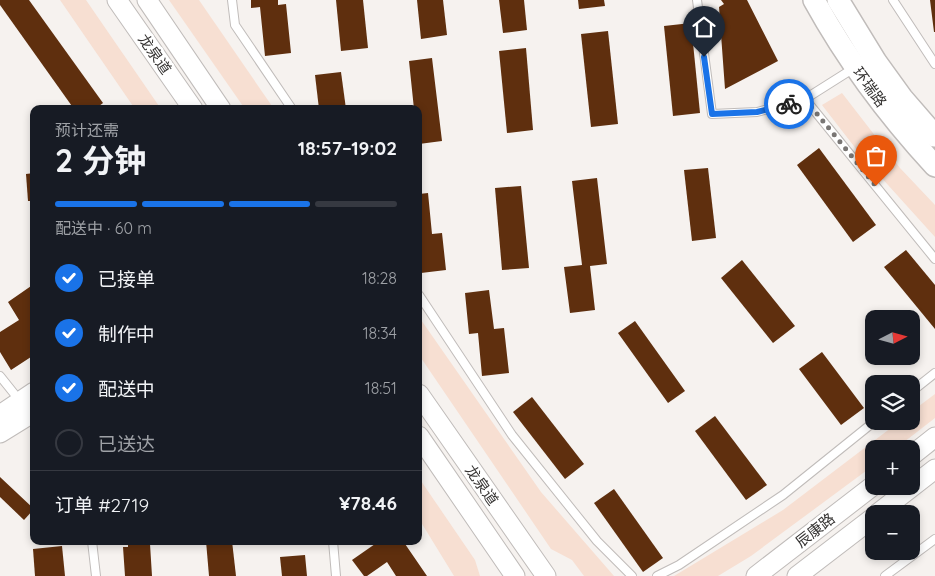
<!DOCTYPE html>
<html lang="zh">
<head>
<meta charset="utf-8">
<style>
	:root { --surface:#171b24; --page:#20242c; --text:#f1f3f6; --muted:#9ea1a6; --line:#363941; --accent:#1a73e8 }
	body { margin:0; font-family:Quicksand,"Noto Sans SC",sans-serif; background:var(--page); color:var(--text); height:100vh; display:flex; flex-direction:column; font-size:19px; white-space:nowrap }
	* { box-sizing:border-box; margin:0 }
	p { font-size:16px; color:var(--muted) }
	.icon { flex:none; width:28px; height:28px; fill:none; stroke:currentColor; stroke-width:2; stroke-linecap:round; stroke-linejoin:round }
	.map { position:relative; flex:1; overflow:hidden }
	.details { position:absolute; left:30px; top:105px; width:392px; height:440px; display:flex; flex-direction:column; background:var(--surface); border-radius:10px; box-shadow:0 2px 8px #0003 }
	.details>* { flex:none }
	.needle { width:32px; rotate:84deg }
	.tools { position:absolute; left:865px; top:310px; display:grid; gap:10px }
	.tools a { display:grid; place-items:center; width:55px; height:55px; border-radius:10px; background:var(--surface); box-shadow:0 2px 8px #0003; font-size:25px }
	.pin { position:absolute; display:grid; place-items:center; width:42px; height:42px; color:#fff; margin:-51px -21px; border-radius:50% 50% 50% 0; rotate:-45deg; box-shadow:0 0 5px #0007 }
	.pin .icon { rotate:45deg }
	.courier { position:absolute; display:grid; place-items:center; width:50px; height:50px; margin:-25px; border:4px solid #1a73e8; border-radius:50%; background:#fff; color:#222; box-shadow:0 1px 6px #0007 }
	.headline em { font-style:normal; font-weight:700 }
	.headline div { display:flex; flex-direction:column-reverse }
	.headline { display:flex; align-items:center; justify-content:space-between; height:85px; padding:0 25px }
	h1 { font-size:32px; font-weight:700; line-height:38px }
	.bar { display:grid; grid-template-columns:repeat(4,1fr); gap:8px 5px; align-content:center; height:60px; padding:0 25px }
	.bar i { height:6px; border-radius:4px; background:var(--line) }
	.bar .on { background:var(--accent) }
	.bar p { grid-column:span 4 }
	.line { display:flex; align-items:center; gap:12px; padding:0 25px; border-top:1px solid var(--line) }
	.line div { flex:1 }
	ol { padding:0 25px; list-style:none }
	li { display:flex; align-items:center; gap:15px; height:55px }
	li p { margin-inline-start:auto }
	li .icon { padding:5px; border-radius:50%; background:var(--accent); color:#fff; stroke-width:4 }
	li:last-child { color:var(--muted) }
	li i { width:28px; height:28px; border:2px solid var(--line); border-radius:50% }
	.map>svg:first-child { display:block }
	.green { fill:#f7dfd2 }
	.building { fill:#5f2f0e }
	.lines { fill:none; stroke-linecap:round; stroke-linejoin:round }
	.service-casing { stroke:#c0bcba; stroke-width:10 }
	.tertiary-casing { stroke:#c0bcba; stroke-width:21 }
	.secondary-casing { stroke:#c0bcba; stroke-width:24 }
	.service { stroke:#fff; stroke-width:8 }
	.tertiary { stroke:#fff; stroke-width:19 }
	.secondary { stroke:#fff; stroke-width:21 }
	.done { stroke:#797674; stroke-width:5; stroke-dasharray:0 9 }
	.route { stroke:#1a73e8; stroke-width:6 }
	.labels { text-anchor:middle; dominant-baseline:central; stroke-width:5; stroke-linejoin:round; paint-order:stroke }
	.street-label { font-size:15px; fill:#353332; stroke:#fff }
</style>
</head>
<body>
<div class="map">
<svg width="935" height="576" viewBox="0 0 935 576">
	<rect width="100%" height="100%" fill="#f6f2ef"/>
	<g class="green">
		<polygon points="60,0 86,0 161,109 135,109"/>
		<polygon points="169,0 199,0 274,109 245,109"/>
		<polygon points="842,93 900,168 935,205 935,237 860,154 822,105"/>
		<polygon points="419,317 541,492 614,576 584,576 572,560 551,549 419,355"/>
		<polygon points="935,394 935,418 895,449 874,449 874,465 751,556 718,576 674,576 783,510 900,421 911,421 911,412"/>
		<polygon points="419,478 475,560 480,576 454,576 419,519"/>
	</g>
	<g class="building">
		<polygon points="0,0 29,0 103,103 95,109 74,109 0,5"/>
		<polygon points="251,0 278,0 278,5 286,4 291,53 265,56 260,7 251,8"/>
		<polygon points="336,0 363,0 368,48 341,51"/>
		<polygon points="417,0 443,0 447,35 421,39"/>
		<polygon points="499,0 524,0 527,30 503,33"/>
		<polygon points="578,0 604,0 605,6 579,9"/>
		<polygon points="721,0 747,0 778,61 725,89 719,7 724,4"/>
		<polygon points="930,0 935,0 935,32 934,32"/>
		<polygon points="691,23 700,113 673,116 664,26"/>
		<polygon points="608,31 618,124 591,127 581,34"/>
		<polygon points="526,48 533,130 507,133 499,51"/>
		<polygon points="432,58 442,141 419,144 419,109 414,109 409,61"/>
		<polygon points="341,72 346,109 319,109 315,75"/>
		<polygon points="819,148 876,225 853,242 797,165"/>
		<polygon points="708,168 716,238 692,241 684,170"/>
		<polygon points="34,173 34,201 28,201 26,174"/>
		<polygon points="597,178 607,264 590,266 595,310 570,313 564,267 582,265 572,181"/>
		<polygon points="521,186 529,268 502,270 495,188"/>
		<polygon points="428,193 432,234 442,233 446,270 421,273 419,253 419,194"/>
		<polygon points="906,250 935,285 935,329 884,267"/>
		<polygon points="742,260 795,326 773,343 721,278"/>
		<polygon points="34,284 34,355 11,370 0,352 0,332 19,320 8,302"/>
		<polygon points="489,290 494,329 504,328 509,373 482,376 478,333 469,334 465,293"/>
		<polygon points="635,321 685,391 668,403 618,333"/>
		<polygon points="822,352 864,408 841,425 799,369"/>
		<polygon points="532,397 584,464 565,479 513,412"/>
		<polygon points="715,416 767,485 746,500 695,431"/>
		<polygon points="0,477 34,509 24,520 0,497"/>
		<polygon points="614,489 663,558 643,572 594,503"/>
		<polygon points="128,541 155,541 155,543 150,544 152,576 125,576 123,547 128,547"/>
		<polygon points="206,541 232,541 236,576 209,576"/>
		<polygon points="373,541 403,541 427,576 396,576 387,562 367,576 364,576 352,560 375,544"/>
		<polygon points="62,546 65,576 35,576 33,549"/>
		<polygon points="305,555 307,576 282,576 280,557"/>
	</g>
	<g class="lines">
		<defs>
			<g id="service">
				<polyline points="232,0 235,25 292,109"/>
				<polyline points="697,0 712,114 757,112 805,99 854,68"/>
				<polyline points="893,0 935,64"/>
				<polyline points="805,99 935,259"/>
				<polyline points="419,295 512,435 597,541 632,576"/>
				<polyline points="0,376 20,401"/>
				<polyline points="911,392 935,373"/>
				<polyline points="92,541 96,576"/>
				<polyline points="333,541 336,576"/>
				<polyline points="657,576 679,565 783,495 875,421"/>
				<polyline points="885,576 935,539"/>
			</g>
			<g id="tertiary">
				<polyline points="117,0 193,109"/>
				<polyline points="147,0 221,109"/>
				<polyline points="419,394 546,576"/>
				<polyline points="0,415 34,392"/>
				<polyline points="0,433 34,412"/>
				<polyline points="419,436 515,576"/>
				<polyline points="911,456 935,437"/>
				<polyline points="877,514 935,469"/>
				<polyline points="756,576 874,485"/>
				<polyline points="797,576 874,517"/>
			</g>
			<g id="secondary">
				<path d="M814,0C847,60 889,116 935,166"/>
				<polyline points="838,0 876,62 902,98 935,136"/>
			</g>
		</defs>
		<use href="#service" class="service-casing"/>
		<use href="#tertiary" class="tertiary-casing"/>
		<use href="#secondary" class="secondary-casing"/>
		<use href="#service" class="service"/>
		<use href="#tertiary" class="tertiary"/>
		<use href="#secondary" class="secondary"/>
	</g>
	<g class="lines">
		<polyline class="done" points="789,104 805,99 876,186"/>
		<polyline class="route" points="704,57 712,114 757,112 789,104"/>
	</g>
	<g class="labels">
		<g class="street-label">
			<text transform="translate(155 54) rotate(55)">龙泉道</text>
			<text transform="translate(870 87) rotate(54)">环瑞路</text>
			<text transform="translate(482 485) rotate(55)">龙泉道</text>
			<text transform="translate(815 530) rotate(-38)">辰康路</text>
		</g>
	</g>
</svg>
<div class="tools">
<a><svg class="needle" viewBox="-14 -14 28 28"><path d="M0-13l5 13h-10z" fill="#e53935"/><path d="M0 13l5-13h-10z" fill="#9ea1a6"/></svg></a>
<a><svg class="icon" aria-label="layers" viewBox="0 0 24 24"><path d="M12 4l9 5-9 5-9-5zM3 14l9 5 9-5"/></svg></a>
<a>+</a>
<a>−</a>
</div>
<div class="pin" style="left:876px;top:186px;background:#ea580c"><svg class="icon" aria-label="bag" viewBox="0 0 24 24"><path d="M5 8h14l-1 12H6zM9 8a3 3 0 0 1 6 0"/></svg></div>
<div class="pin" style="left:704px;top:57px;background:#1f2937"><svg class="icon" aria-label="home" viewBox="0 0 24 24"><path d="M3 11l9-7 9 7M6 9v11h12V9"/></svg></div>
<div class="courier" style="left:789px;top:104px"><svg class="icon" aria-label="bike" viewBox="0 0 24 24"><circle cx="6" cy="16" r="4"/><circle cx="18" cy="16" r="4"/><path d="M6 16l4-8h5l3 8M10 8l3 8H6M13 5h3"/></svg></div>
<section class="details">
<div class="headline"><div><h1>2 分钟</h1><p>预计还需</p></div><em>18:57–19:02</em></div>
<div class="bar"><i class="on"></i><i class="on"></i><i class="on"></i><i></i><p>配送中 · 60 m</p></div>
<ol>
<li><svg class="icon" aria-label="check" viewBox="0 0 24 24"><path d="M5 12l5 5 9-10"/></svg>已接单<p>18:28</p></li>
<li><svg class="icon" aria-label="check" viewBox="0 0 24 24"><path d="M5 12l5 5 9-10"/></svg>制作中<p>18:34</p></li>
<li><svg class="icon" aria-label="check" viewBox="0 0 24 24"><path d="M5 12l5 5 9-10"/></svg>配送中<p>18:51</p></li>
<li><i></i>已送达</li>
</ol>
<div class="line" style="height:65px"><div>订单 #2719</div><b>¥78.46</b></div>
</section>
</div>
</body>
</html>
